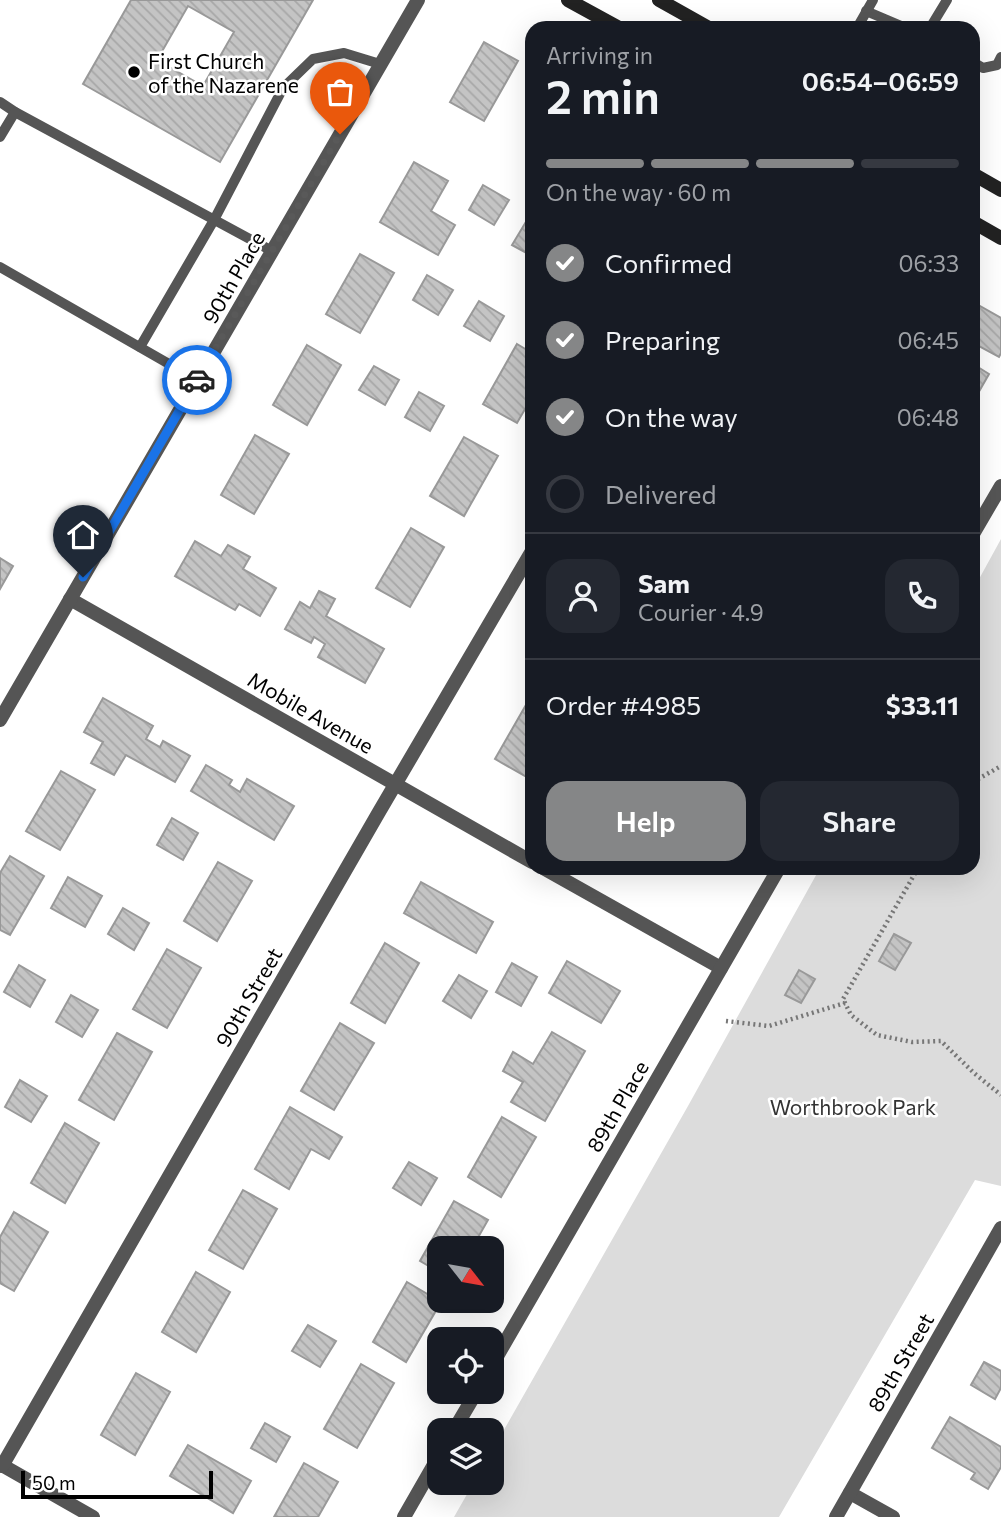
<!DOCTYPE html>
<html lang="en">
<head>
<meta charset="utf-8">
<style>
	:root { --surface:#171b24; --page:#242831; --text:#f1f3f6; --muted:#9ea1a6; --line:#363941; --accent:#858687 }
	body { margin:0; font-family:Commissioner,sans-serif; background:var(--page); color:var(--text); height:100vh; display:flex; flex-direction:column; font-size:26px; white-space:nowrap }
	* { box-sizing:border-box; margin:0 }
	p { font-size:23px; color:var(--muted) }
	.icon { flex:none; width:38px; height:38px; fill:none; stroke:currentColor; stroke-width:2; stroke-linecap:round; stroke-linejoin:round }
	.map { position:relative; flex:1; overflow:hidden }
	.panel { position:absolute; left:525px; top:21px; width:455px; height:854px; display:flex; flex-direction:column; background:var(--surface); border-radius:21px; box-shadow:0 7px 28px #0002 }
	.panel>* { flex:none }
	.needle { width:46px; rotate:121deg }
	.controls { position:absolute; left:427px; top:1236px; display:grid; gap:14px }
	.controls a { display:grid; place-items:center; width:77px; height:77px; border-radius:14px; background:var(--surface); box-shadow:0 7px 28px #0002; font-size:35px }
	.scale { position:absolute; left:21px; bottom:18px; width:192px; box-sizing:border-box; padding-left:7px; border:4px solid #000; border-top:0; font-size:19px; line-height:24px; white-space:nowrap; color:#000; -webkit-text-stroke:5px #fff; paint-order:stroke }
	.pin { position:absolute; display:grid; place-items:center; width:60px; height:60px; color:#fff; margin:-72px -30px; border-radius:50% 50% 50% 0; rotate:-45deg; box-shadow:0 0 7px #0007 }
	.pin .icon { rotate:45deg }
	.courier { position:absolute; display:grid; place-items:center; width:70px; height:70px; margin:-35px; border:5px solid #1a73e8; border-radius:50%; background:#fff; color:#222; box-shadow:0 2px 9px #0007 }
	.overview em { font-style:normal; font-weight:600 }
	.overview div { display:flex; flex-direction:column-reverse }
	.overview { display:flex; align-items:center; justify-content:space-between; height:119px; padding:0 21px }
	h1 { font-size:46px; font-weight:600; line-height:52px }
	.bar { display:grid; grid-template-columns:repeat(4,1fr); gap:10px 7px; align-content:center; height:84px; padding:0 21px }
	.bar i { height:9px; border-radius:5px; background:var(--line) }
	.bar .active { background:var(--accent) }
	.bar p { grid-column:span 4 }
	.line { display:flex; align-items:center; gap:18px; padding:0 21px; border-top:2px solid var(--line) }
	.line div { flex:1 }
	.round { display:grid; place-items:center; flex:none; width:74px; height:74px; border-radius:21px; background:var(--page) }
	ol { padding:0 21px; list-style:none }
	li { display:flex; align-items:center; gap:21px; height:77px }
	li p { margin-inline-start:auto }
	li .icon { padding:7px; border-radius:50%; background:var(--accent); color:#fff; stroke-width:4 }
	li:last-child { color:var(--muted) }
	li i { width:38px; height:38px; border:4px solid var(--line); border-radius:50% }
	.cta { display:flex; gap:14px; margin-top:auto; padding:14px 21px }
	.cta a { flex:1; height:80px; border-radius:21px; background:var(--accent); color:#fff; font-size:28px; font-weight:600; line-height:80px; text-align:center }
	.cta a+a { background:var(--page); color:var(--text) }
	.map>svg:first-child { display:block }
	.green { fill:#dcdcdc }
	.building { fill:url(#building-back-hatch); stroke:#999; stroke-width:2; fill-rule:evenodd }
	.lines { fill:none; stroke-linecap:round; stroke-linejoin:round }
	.path { stroke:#777; stroke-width:4.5; stroke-dasharray:2 3.5; stroke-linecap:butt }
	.lane { stroke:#555; stroke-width:10 }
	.street { stroke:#555; stroke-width:14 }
	.secondary { stroke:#222; stroke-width:14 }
	.done { stroke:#595959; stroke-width:7; stroke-dasharray:0 12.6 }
	.route { stroke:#1a73e8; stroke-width:9 }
	.poi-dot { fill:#000; stroke:#fff; stroke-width:2.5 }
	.labels { text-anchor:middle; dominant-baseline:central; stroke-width:5; stroke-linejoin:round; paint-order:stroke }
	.poi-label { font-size:21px; fill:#000; stroke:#fff; text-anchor:start }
	.street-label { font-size:21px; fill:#000; stroke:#fff }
	.park-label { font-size:21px; fill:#333; stroke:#fff }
</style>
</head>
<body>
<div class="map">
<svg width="1001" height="1517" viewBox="0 0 1001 1517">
	<defs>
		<pattern id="building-back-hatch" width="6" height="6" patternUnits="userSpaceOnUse" patternTransform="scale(1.75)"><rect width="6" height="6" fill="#c4c4c4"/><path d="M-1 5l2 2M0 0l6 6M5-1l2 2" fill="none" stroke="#a7a7a7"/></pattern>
	</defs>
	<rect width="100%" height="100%" fill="#fff"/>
	<polygon class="green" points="1001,539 1001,1186 975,1180 779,1517 454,1517 474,1482 492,1482 492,1451 688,1106 820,868 973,868 973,590"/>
	<g class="building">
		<path d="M131,0H313L220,162L83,84ZM188,6L234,32L203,86L157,60Z"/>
		<polygon points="484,42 518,61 484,121 450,102"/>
		<polygon points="414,162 448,181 431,211 455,225 438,255 380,222"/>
		<polygon points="483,185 509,200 494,225 469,210"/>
		<polygon points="527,220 532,223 532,256 512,245"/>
		<polygon points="360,254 394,273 360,333 326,314"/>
		<polygon points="427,275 453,290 438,315 413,300"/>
		<polygon points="479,301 504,316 490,341 464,326"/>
		<polygon points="973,302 1001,318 1001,353 999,357 973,343"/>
		<polygon points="517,344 532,353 532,397 517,423 483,404"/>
		<polygon points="307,345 341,365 307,425 273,405"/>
		<polygon points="973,364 989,374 973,402"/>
		<polygon points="374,366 399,380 385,405 359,390"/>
		<polygon points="419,392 444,406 430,431 405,417"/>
		<polygon points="255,435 289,454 254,514 221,495"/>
		<polygon points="464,437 498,456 464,516 430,496"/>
		<polygon points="411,528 444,547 410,607 376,588"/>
		<polygon points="195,541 221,556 228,545 250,557 243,569 276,588 260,616 239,604 235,610 175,576"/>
		<polygon points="0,558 13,566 0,589"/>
		<polygon points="319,591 335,599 326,616 384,649 365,683 318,657 325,644 314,637 311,643 285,629 300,602 310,608"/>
		<polygon points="103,698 153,726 146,739 160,747 163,741 190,756 175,782 126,755 114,775 91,763 103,742 84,732"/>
		<polygon points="530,698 532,700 532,780 495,759"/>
		<polygon points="206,765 232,780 229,785 240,792 247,779 294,806 274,840 191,791"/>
		<polygon points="61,771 95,790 60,850 26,831"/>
		<polygon points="172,818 198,833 183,860 157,845"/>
		<polygon points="10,856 44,876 10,935 0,930 0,873"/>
		<polygon points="218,862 252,881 217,941 184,921"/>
		<polygon points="68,877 102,896 85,927 51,908"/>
		<polygon points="421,882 493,922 476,953 404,913"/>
		<polygon points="123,908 149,923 134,950 108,934"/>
		<polygon points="894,934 911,943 895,970 879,961"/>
		<polygon points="385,943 419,963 385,1023 351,1003"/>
		<polygon points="167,949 201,968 167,1028 133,1009"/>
		<polygon points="567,961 620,991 601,1023 549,993"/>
		<polygon points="512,963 537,977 521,1006 496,992"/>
		<polygon points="19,965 45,980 30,1007 4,992"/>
		<polygon points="799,970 815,979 801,1003 785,995"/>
		<polygon points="459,975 487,991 471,1018 443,1001"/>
		<polygon points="71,995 98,1010 82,1037 56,1022"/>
		<polygon points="340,1023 374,1043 334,1110 301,1091"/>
		<polygon points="552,1032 585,1051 545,1121 511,1102 523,1082 503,1071 513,1052 533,1064"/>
		<polygon points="117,1033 152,1052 114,1120 79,1100"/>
		<polygon points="20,1080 47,1096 31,1122 5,1107"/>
		<polygon points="290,1107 342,1137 329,1159 311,1149 289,1189 255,1169"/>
		<polygon points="502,1117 536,1137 501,1197 468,1177"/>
		<polygon points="65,1123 99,1143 65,1203 31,1183"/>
		<polygon points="409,1162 437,1178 421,1205 393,1188"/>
		<polygon points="243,1190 277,1209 243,1269 209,1250"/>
		<polygon points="454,1201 488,1220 472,1248 439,1248 439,1272 420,1261"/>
		<polygon points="14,1212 48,1232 14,1291 0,1283 0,1237"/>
		<polygon points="196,1272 230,1292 196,1352 162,1332"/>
		<polygon points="407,1282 441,1302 406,1362 373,1342"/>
		<polygon points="308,1325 336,1341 320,1367 292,1351"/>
		<polygon points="984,1362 1001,1371 1001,1388 995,1399 971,1385"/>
		<polygon points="361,1364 394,1383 357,1448 324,1429"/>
		<polygon points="136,1373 170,1392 135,1455 101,1435"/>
		<polygon points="950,1417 1001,1447 1001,1467 988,1489 971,1479 975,1473 932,1448"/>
		<polygon points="265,1423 290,1437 276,1462 251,1448"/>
		<polygon points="188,1445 251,1481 233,1513 170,1476"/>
		<polygon points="304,1463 338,1482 318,1517 274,1517"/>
	</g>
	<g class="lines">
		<g class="path">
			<polyline points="973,782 1001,766"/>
			<polyline points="918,868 843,999 851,1015 877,1035 912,1042 941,1041 974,1073 1001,1095"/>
			<polyline points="726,1021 769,1026 845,1003"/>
		</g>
		<g class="lane">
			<polyline points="866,11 906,28"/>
			<polyline points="857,28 873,0"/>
			<polyline points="930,28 947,0"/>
			<polyline points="973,62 983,68 997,65 1001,57"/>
			<polyline points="0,102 15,112 272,251"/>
			<polyline points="0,137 15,112"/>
			<polyline points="0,267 197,380"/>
			<polyline points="140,347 214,220 283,88 313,59 344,53 380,64"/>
		</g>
		<g class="street">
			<polyline points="973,534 1001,486"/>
			<polyline points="70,599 532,862"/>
			<polyline points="0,720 418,0"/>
			<polyline points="543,868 721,968"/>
			<polyline points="492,1365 779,868"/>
			<polyline points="454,1430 477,1391"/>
			<polyline points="0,1464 93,1517"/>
			<polyline points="2,1466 379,812 532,551"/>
			<polyline points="850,1493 893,1517"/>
			<polyline points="404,1517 439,1456"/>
			<polyline points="836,1517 1001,1228"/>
		</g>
		<g class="secondary">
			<polyline points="568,0 619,28"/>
			<polyline points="659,0 709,28"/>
			<polyline points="973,174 1001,190"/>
			<polyline points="973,222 1001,238"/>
		</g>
	</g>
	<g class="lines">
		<polyline class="done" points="197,380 340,134"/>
		<polyline class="route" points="83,577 197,380"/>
	</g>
	<circle class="poi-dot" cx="134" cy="72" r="7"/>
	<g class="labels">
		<g class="poi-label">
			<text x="148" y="60">First Church<tspan x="148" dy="24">of the Nazarene</tspan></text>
		</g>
		<g class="street-label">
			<text transform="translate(233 277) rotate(-60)">90th Place</text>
			<text transform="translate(311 712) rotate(30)">Mobile Avenue</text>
			<text transform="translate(248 997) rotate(-60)">90th Street</text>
			<text transform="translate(617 1106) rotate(-60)">89th Place</text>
			<text transform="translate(900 1362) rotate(-60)">89th Street</text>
		</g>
		<g class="park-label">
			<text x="853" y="1106">Worthbrook Park</text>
		</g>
	</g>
</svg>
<div class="controls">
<a><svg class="needle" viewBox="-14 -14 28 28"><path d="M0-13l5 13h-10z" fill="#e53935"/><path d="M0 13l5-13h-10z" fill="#9ea1a6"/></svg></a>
<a><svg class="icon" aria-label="locate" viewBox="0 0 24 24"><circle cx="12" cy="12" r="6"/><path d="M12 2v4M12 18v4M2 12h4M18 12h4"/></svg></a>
<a><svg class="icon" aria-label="layers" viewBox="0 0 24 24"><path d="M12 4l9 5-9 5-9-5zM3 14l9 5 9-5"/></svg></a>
</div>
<div class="scale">50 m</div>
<div class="pin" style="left:340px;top:134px;background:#ea580c"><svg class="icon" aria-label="bag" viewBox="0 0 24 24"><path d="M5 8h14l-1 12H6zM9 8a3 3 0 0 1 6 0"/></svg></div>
<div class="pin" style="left:83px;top:577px;background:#1f2937"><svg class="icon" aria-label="home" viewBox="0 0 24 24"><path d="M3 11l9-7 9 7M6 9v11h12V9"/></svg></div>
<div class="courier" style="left:197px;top:380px"><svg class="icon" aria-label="car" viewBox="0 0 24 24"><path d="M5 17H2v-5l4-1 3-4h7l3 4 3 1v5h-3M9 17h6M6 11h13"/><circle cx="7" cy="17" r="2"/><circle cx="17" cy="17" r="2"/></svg></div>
<section class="panel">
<div class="overview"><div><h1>2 min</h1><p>Arriving in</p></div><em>06:54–06:59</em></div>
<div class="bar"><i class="active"></i><i class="active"></i><i class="active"></i><i></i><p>On the way · 60 m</p></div>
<ol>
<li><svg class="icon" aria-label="check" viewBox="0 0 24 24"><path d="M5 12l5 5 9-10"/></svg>Confirmed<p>06:33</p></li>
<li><svg class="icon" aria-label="check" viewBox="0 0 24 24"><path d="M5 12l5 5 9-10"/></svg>Preparing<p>06:45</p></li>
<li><svg class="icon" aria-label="check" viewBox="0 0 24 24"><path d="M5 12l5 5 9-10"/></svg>On the way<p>06:48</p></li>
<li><i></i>Delivered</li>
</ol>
<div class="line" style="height:126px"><a class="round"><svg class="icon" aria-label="person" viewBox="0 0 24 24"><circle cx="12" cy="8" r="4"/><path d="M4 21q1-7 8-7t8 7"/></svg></a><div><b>Sam</b><p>Courier · 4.9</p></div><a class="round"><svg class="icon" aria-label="phone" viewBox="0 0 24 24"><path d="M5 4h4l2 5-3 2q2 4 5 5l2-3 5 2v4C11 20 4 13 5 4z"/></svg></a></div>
<div class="line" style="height:91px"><div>Order #4985</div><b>$33.11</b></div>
<div class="cta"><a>Help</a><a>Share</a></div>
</section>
</div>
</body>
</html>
